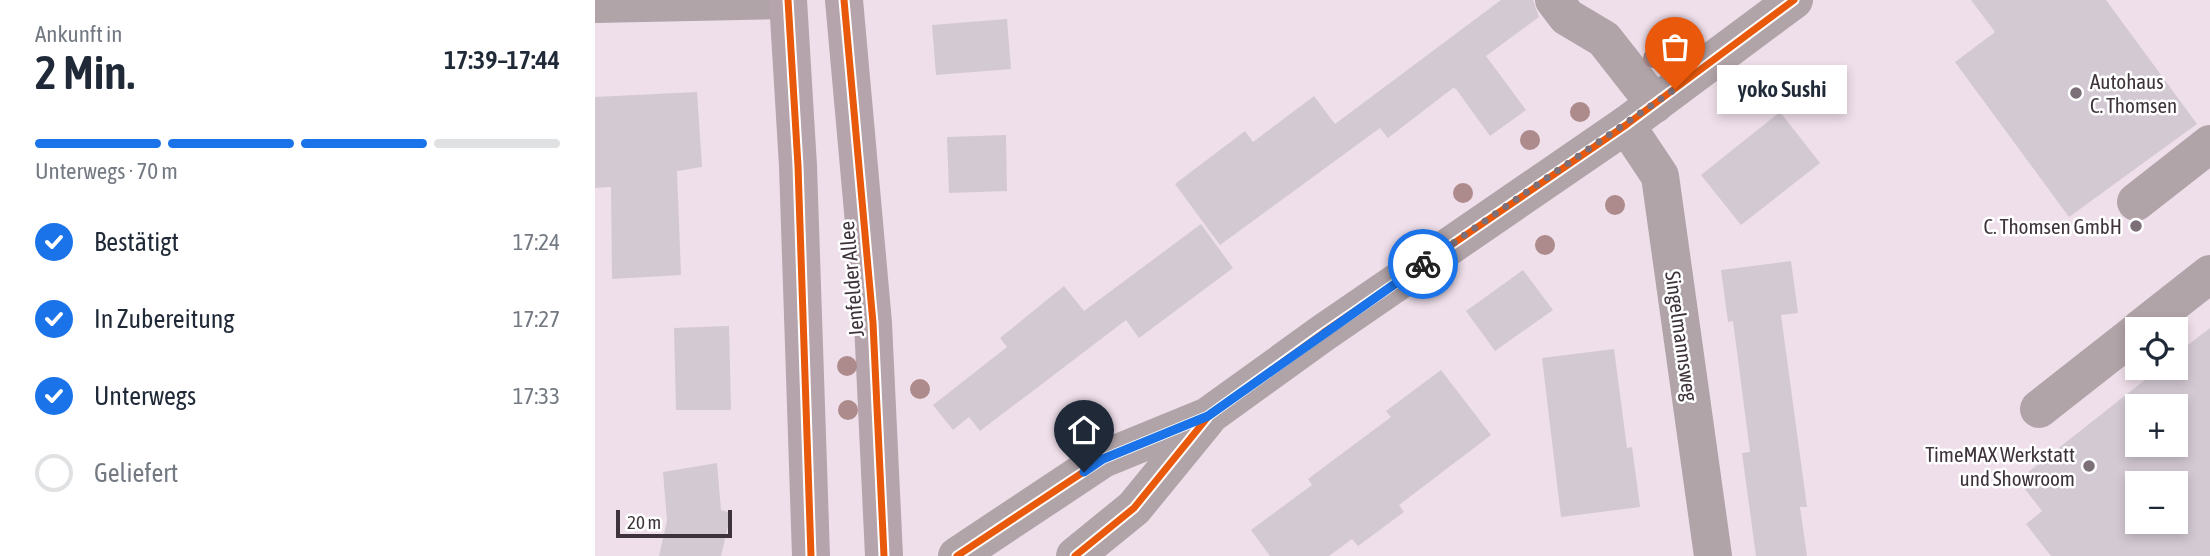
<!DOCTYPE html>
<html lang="de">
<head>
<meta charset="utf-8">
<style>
	:root { --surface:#fff; --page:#f2f2f3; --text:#1f2937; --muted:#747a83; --line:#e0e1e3; --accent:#1a73e8 }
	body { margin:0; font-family:"Asap Condensed",sans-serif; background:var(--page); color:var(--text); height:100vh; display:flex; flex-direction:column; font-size:26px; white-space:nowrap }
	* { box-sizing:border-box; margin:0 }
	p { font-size:23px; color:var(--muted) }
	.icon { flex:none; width:38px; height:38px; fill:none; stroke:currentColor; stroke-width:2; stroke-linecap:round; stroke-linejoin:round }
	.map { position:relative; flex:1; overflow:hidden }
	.side { display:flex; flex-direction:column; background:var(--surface); width:595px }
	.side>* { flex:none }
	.fabs { position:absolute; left:1530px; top:317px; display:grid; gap:14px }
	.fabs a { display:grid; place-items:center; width:63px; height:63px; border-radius:0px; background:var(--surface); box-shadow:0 4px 10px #0003; font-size:35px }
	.scale { position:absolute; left:21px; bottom:18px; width:116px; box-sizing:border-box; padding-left:7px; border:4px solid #3e333b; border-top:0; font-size:19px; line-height:24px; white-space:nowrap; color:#3e333b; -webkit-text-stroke:5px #fff; paint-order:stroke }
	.pin { position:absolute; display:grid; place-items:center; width:60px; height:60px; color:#fff; margin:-72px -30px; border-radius:50% 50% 50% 0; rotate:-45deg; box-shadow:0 0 7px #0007 }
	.pin .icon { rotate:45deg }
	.courier { position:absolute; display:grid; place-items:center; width:70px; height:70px; margin:-35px; border:5px solid #1a73e8; border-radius:50%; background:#fff; color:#222; box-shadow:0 2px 9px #0007 }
	.bubble { position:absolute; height:49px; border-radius:0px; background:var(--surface); box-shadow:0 4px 10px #0003; font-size:23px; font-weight:600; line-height:49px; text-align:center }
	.summary em { font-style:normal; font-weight:600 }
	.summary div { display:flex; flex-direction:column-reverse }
	.summary { display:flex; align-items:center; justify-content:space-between; height:119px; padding:0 35px }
	h1 { font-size:46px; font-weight:600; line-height:52px }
	.bar { display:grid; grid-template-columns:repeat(4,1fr); gap:10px 7px; align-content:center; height:84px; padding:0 35px }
	.bar i { height:9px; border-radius:5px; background:var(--line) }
	.bar .active { background:var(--accent) }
	.bar p { grid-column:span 4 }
	ol { padding:0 35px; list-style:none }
	li { display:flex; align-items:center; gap:21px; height:77px }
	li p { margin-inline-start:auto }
	li .icon { padding:7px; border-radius:50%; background:var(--accent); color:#fff; stroke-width:4 }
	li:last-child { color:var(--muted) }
	li i { width:38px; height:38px; border:4px solid var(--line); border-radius:50% }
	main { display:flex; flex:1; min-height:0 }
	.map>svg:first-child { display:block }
	.building { fill:#d3c9d3; fill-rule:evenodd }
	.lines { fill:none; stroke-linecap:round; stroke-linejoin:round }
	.minor { stroke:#b1a4a8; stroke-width:38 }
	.major { stroke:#b5a4ab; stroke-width:38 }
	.cycleway-casing { stroke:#fff; stroke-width:11 }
	.cycleway { stroke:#e8590c; stroke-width:7 }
	.tree { fill:#ad8a8b }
	.done { stroke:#7c6f78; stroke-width:7; stroke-dasharray:0 12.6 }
	.route { stroke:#1a73e8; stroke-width:9 }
	.poi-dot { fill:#7c6f78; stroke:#fff; stroke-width:2.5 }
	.labels { text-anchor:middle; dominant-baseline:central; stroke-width:5; stroke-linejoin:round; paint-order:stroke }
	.poi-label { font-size:21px; fill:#3e333b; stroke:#fff; text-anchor:end }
	.street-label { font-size:21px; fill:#3e333b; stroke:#fff }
</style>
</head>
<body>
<main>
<section class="side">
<div class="summary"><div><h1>2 Min.</h1><p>Ankunft in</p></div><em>17:39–17:44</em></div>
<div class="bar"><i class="active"></i><i class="active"></i><i class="active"></i><i></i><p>Unterwegs · 70 m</p></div>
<ol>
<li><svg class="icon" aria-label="check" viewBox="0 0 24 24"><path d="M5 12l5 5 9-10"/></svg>Bestätigt<p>17:24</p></li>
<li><svg class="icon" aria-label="check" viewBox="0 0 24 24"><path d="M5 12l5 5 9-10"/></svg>In Zubereitung<p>17:27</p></li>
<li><svg class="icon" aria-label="check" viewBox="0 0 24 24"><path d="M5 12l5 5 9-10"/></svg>Unterwegs<p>17:33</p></li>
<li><i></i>Geliefert</li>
</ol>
</section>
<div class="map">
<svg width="1615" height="556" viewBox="0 0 1615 556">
	<rect width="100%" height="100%" fill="#efdfea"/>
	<g class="building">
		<polygon points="906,0 938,0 944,17 891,56 931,110 895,136 861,89 858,88 793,138 785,128 625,245 580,184 650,131 658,142 719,96 740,124"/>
		<polygon points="1376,0 1511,0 1602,124 1474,217 1360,62 1400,32"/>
		<polygon points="412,19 416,69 341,75 337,25"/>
		<polygon points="102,92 107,167 82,171 86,275 17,279 16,187 0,188 0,97"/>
		<polygon points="1185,112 1225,163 1146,225 1106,175"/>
		<polygon points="411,135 412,191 354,193 352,137"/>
		<polygon points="606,224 638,268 544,338 531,320 385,431 374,417 358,430 338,405 412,347 405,338 469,286 489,311"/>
		<polygon points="1196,261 1203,313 1186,315 1212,507 1205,507 1212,556 1161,556 1147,453 1155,452 1138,321 1133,322 1126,270"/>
		<polygon points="928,270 958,310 900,351 871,311"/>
		<polygon points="134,326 136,410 81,410 79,328"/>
		<path d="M1615,328V556H1456L1431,524L1447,511L1423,480L1565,368H1580V355ZM1542,406H1580V444H1542ZM1542,483H1580V522H1542Z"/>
		<polygon points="1019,349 1032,448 1037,447 1045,507 966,517 947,358"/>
		<polygon points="846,370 896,435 804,505 809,512 763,546 757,539 734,556 675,556 656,530 717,485 713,479 796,417 791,411"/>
		<polygon points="122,463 126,510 136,513 126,556 64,556 72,521 68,472"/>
	</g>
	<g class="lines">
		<g class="minor">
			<polyline points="959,0 972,17 1009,39 1060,104"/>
			<polyline points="0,4 193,0"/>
			<polyline points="1031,125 1065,176 1118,556"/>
			<polyline points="1541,202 1615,144"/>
			<polyline points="1545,329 1615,274"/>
			<polyline points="1444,409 1542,332"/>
			<polyline points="362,556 508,459 613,416 728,333 1031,125 1199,0"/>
			<polyline points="480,556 539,508 611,420"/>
		</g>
		<g class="major">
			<polyline points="193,0 203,166 216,556"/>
			<polyline points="249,0 278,323 289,556"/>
		</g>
		<defs>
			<g id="cycleway">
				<polyline points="193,0 203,166 216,556"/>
				<polyline points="249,0 278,323 289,556"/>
				<polyline points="362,556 508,459 613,416 728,333 1031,125 1199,0"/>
				<polyline points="480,556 539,508 612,418"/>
			</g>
		</defs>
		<use href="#cycleway" class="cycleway-casing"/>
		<use href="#cycleway" class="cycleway"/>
	</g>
	<g class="tree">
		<circle cx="1058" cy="58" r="10"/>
		<circle cx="985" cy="112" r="10"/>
		<circle cx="935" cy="140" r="10"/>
		<circle cx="868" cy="193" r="10"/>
		<circle cx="1020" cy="205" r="10"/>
		<circle cx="950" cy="245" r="10"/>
		<circle cx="252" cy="366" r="10"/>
		<circle cx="325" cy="389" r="10"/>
		<circle cx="253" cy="410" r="10"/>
	</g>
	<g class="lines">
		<polyline class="done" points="828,264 1080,89"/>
		<polyline class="route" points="489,472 508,459 613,416 828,264"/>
	</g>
	<g class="poi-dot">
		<circle cx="1481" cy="93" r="7"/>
		<circle cx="1541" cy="226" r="7"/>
		<circle cx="1494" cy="466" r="7"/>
	</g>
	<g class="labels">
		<g class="poi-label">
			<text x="1495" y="81" text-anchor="start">Autohaus<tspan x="1495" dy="24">C. Thomsen</tspan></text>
			<text x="1527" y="226">C. Thomsen GmbH</text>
			<text x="1480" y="454">TimeMAX Werkstatt<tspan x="1480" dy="24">und Showroom</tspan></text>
		</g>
		<g class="street-label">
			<text transform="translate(256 279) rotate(-95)">Jenfelder Allee</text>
			<text transform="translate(1087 336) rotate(82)">Singelmannsweg</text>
		</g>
	</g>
</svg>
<div class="fabs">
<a><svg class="icon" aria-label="locate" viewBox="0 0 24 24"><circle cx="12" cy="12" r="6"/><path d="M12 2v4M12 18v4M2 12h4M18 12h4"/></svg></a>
<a>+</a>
<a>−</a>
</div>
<div class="scale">20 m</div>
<div class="pin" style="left:1080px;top:89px;background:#ea580c"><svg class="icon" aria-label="bag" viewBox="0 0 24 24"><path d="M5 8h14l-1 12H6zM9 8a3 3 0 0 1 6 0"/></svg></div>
<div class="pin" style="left:489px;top:472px;background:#1f2937"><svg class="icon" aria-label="home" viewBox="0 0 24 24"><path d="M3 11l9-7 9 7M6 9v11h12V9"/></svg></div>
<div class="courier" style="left:828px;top:264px"><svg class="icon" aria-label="bike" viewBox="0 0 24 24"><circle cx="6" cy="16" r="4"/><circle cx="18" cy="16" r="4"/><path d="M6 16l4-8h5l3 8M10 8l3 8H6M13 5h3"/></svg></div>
<div class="bubble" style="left:1122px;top:65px;width:130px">yoko Sushi</div>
</div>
</main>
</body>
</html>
